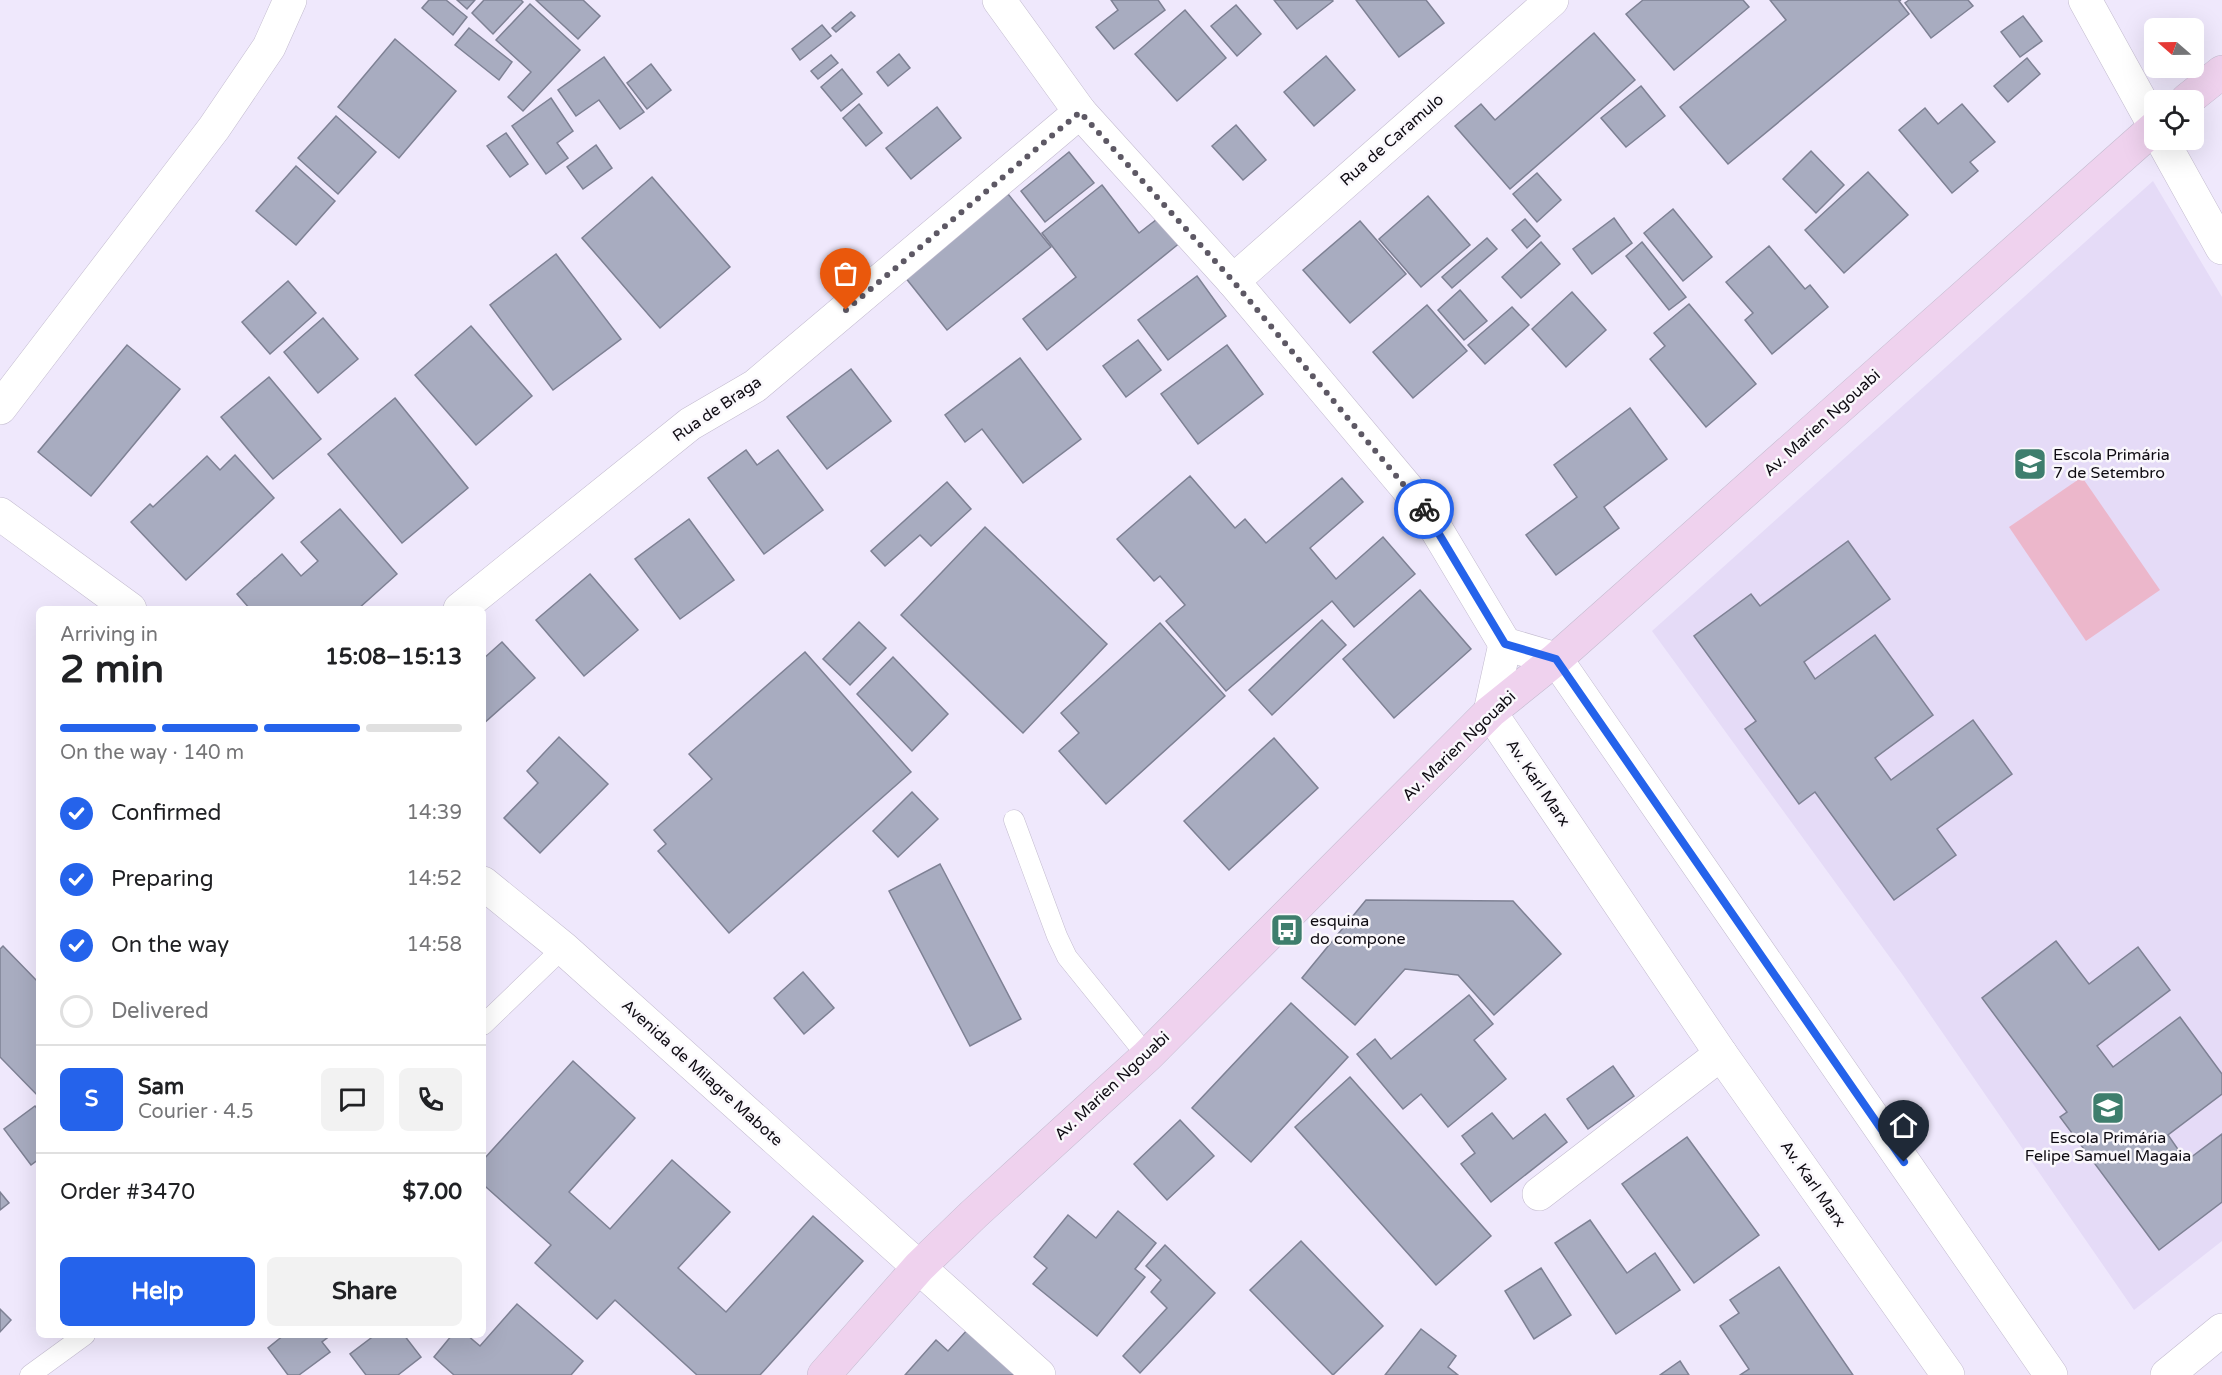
<!DOCTYPE html>
<html lang="en">
<head>
<meta charset="utf-8">
<style>
	:root { --surface:#fff; --page:#f2f2f2; --text:#202124; --muted:#757577; --line:#e0e0e0; --accent:#2563eb }
	body { margin:0; font-family:"Varela Round",sans-serif; background:var(--page); color:var(--text); height:100vh; display:flex; flex-direction:column; font-size:22px; white-space:nowrap }
	* { box-sizing:border-box; margin:0 }
	p { font-size:20px; color:var(--muted) }
	.icon { flex:none; width:33px; height:33px; fill:none; stroke:currentColor; stroke-width:2; stroke-linecap:round; stroke-linejoin:round }
	.map { position:relative; flex:1; overflow:hidden }
	.side { position:absolute; left:36px; top:606px; width:450px; height:732px; display:flex; flex-direction:column; background:var(--surface); border-radius:9px; box-shadow:0 6px 24px #0002 }
	.side>* { flex:none }
	.needle { width:39px; rotate:290deg }
	.tools { position:absolute; left:2144px; top:18px; display:grid; gap:12px }
	.tools a { display:grid; place-items:center; width:60px; height:60px; border-radius:9px; background:var(--surface); box-shadow:0 6px 24px #0002; font-size:30px }
	.pin { position:absolute; display:grid; place-items:center; width:51px; height:51px; color:#fff; margin:-62px -26px; border-radius:50% 50% 50% 0; rotate:-45deg; box-shadow:0 0 6px #0007 }
	.pin .icon { rotate:45deg }
	.courier { position:absolute; display:grid; place-items:center; width:60px; height:60px; margin:-30px; border:4px solid #2563eb; border-radius:50%; background:#fff; color:#222; box-shadow:0 2px 8px #0007 }
	.headline em { font-style:normal; font-weight:700 }
	.headline div { display:flex; flex-direction:column-reverse }
	.headline { display:flex; align-items:center; justify-content:space-between; height:102px; padding:0 24px }
	h1 { font-size:39px; font-weight:700; line-height:45px }
	.bar { display:grid; grid-template-columns:repeat(4,1fr); gap:9px 6px; align-content:center; height:72px; padding:0 24px }
	.bar i { height:8px; border-radius:4px; background:var(--line) }
	.bar .active { background:var(--accent) }
	.bar p { grid-column:span 4 }
	.line { display:flex; align-items:center; gap:15px; padding:0 24px; border-top:2px solid var(--line) }
	.line div { flex:1 }
	.round { display:grid; place-items:center; flex:none; width:63px; height:63px; border-radius:9px; background:var(--page) }
	ol { padding:0 24px; list-style:none }
	li { display:flex; align-items:center; gap:18px; height:66px }
	li p { margin-inline-start:auto }
	li .icon { padding:6px; border-radius:50%; background:var(--accent); color:#fff; stroke-width:4 }
	li:last-child { color:var(--muted) }
	li i { width:33px; height:33px; border:3px solid var(--line); border-radius:50% }
	.cta { display:flex; gap:12px; margin-top:auto; padding:12px 24px }
	.cta a { flex:1; height:69px; border-radius:9px; background:var(--accent); color:#fff; font-size:24px; font-weight:700; line-height:69px; text-align:center }
	.cta a+a { background:var(--page); color:var(--text) }
	.map>svg:first-child { display:block }
	.built { fill:#e5dbf7 }
	.green { fill:#ecb7cb }
	.building { fill:#a8acc0; stroke:#7e8194; stroke-width:1.5 }
	.lines { fill:none; stroke-linecap:round; stroke-linejoin:round }
	.service-casing { stroke:#c3bbcf; stroke-width:21 }
	.minor-casing { stroke:#c3bbcf; stroke-width:34 }
	.tertiary-casing { stroke:#c3bbcf; stroke-width:34 }
	.secondary-casing { stroke:#c3bbcf; stroke-width:34 }
	.service { stroke:#fff; stroke-width:20 }
	.minor { stroke:#fff; stroke-width:33 }
	.tertiary { stroke:#fff; stroke-width:33 }
	.secondary { stroke:#efd2ee; stroke-width:33 }
	.done { stroke:#5d5864; stroke-width:6; stroke-dasharray:0 10.8 }
	.route { stroke:#2563eb; stroke-width:8 }
	.labels { text-anchor:middle; dominant-baseline:central; stroke-width:5; stroke-linejoin:round; paint-order:stroke }
	.street-label { font-size:16px; fill:#0e0b12; stroke:#faf8fc }
	.poi-label { font-size:16px; fill:#0e0b12; stroke:#faf8fc; text-anchor:start }
</style>
</head>
<body>
<div class="map">
<svg width="2222" height="1375" viewBox="0 0 2222 1375">
	<rect width="100%" height="100%" fill="#efe8fc"/>
	<polygon class="built" points="2153,181 2222,297 2222,1241 2134,1310 1902,974 1652,631"/>
	<polygon class="green" points="2082,477 2160,590 2086,641 2009,527"/>
	<g class="building">
		<polygon points="429,0 446,0 467,17 453,35 422,8"/>
		<polygon points="457,0 475,0 467,9"/>
		<polygon points="484,0 521,0 523,2 493,34 472,13"/>
		<polygon points="536,0 583,0 600,16 578,39"/>
		<polygon points="1111,0 1158,0 1165,10 1114,49 1096,27 1118,10"/>
		<polygon points="1274,0 1332,0 1333,1 1297,29"/>
		<polygon points="1356,0 1426,0 1444,23 1399,57"/>
		<polygon points="1643,0 1743,0 1749,7 1674,70 1626,14"/>
		<polygon points="1770,0 1901,0 1899,1 1909,14 1728,164 1680,107 1786,20"/>
		<polygon points="1909,0 1968,0 1973,6 1931,38 1905,3"/>
		<polygon points="530,4 580,50 523,111 508,97 531,72 496,40"/>
		<polygon points="1236,5 1261,34 1237,56 1211,26"/>
		<polygon points="1185,10 1226,58 1177,101 1135,54"/>
		<polygon points="851,12 855,16 836,32 832,28"/>
		<polygon points="2023,16 2042,41 2020,57 2001,32"/>
		<polygon points="822,25 831,36 800,60 792,49"/>
		<polygon points="469,28 512,62 499,80 455,45"/>
		<polygon points="1594,33 1635,80 1510,189 1455,126 1481,104 1495,120"/>
		<polygon points="395,39 456,91 399,158 338,107"/>
		<polygon points="899,54 910,68 888,86 877,72"/>
		<polygon points="831,55 838,63 818,79 811,71"/>
		<polygon points="1326,56 1355,90 1314,126 1284,92"/>
		<polygon points="604,57 644,112 620,129 599,100 576,116 558,90"/>
		<polygon points="2027,58 2040,74 2008,102 1994,86"/>
		<polygon points="651,64 671,90 647,109 627,83"/>
		<polygon points="842,69 862,94 841,111 821,87"/>
		<polygon points="1641,86 1665,116 1626,147 1601,118"/>
		<polygon points="551,98 573,131 557,143 568,158 546,174 512,126"/>
		<polygon points="859,104 882,133 866,146 843,118"/>
		<polygon points="1962,104 1995,142 1970,162 1978,171 1952,193 1899,130 1925,108 1938,124"/>
		<polygon points="937,107 961,138 911,179 886,148"/>
		<polygon points="336,116 376,152 338,194 298,158"/>
		<polygon points="1236,125 1266,160 1243,180 1212,146"/>
		<polygon points="506,133 528,164 510,177 487,146"/>
		<polygon points="596,145 612,168 583,189 567,167"/>
		<polygon points="1811,151 1844,185 1816,213 1783,179"/>
		<polygon points="1069,152 1094,183 1045,222 1021,191"/>
		<polygon points="296,166 335,201 296,245 256,211"/>
		<polygon points="1868,172 1908,215 1844,273 1805,230"/>
		<polygon points="1537,173 1561,200 1537,222 1513,194"/>
		<polygon points="652,177 730,267 660,328 582,238"/>
		<polygon points="1102,185 1139,233 1161,216 1181,242 1047,350 1023,319 1076,277 1042,233"/>
		<polygon points="1008,194 1051,247 947,330 905,277"/>
		<polygon points="1428,196 1470,245 1421,287 1379,239"/>
		<polygon points="1673,209 1712,257 1683,281 1644,233"/>
		<polygon points="1614,218 1632,243 1592,274 1573,249"/>
		<polygon points="1525,219 1540,236 1527,248 1512,230"/>
		<polygon points="1360,221 1406,274 1350,323 1303,270"/>
		<polygon points="1487,238 1497,249 1452,288 1442,277"/>
		<polygon points="1541,242 1560,264 1521,298 1502,277"/>
		<polygon points="1642,242 1686,297 1669,310 1626,256"/>
		<polygon points="1769,246 1805,289 1810,285 1828,307 1772,354 1745,320 1753,313 1726,282"/>
		<polygon points="556,254 621,339 553,390 490,305"/>
		<polygon points="1197,276 1226,316 1168,360 1138,320"/>
		<polygon points="288,281 316,313 270,354 242,322"/>
		<polygon points="1460,290 1487,321 1464,340 1438,310"/>
		<polygon points="1572,292 1606,330 1566,367 1532,329"/>
		<polygon points="1689,304 1756,384 1706,427 1650,359 1665,346 1654,333"/>
		<polygon points="1427,305 1467,351 1413,398 1373,352"/>
		<polygon points="1512,307 1529,325 1485,364 1468,345"/>
		<polygon points="323,318 358,359 318,393 284,352"/>
		<polygon points="471,326 532,396 476,445 415,375"/>
		<polygon points="1138,340 1161,370 1126,397 1103,366"/>
		<polygon points="127,345 180,389 91,496 38,452"/>
		<polygon points="1227,345 1263,394 1198,444 1161,394"/>
		<polygon points="1020,358 1081,439 1023,483 982,429 965,442 945,415"/>
		<polygon points="851,369 891,421 827,469 787,417"/>
		<polygon points="269,377 321,439 273,479 221,417"/>
		<polygon points="395,398 468,488 402,543 328,454"/>
		<polygon points="1630,408 1667,459 1604,507 1619,528 1556,575 1526,535 1577,497 1554,465"/>
		<polygon points="746,450 757,465 778,450 823,510 764,554 708,478"/>
		<polygon points="235,455 274,498 186,580 131,522 150,504 153,507 207,456 220,470"/>
		<polygon points="1190,476 1235,528 1245,519 1266,543 1342,478 1363,502 1310,548 1336,579 1383,537 1415,574 1354,627 1332,601 1226,691 1166,621 1185,605 1160,576 1154,581 1117,539"/>
		<polygon points="947,482 971,509 931,546 920,535 885,566 871,551"/>
		<polygon points="340,509 397,574 358,609 250,609 237,594 282,554 301,576 318,561 301,542"/>
		<polygon points="689,519 734,580 680,619 635,559"/>
		<polygon points="985,527 1107,644 1023,733 901,615"/>
		<polygon points="1848,541 1890,599 1804,662 1815,679 1875,635 1933,715 1875,758 1891,780 1973,720 2012,774 1937,829 1956,855 1894,900 1815,792 1799,804 1745,729 1756,721 1694,636 1751,594 1760,606"/>
		<polygon points="590,574 638,630 584,676 536,620"/>
		<polygon points="1420,590 1471,649 1394,718 1343,659"/>
		<polygon points="1322,620 1346,645 1272,715 1249,690"/>
		<polygon points="859,622 886,648 850,685 823,659"/>
		<polygon points="1160,623 1225,696 1106,804 1059,751 1079,733 1061,713"/>
		<polygon points="502,642 535,678 483,724 483,659"/>
		<polygon points="805,652 911,772 729,933 658,851 666,844 654,830 712,779 689,754"/>
		<polygon points="893,657 948,714 912,751 857,694"/>
		<polygon points="559,737 608,784 540,853 504,818 538,783 527,771"/>
		<polygon points="1274,738 1318,788 1229,870 1184,821"/>
		<polygon points="912,792 938,819 898,857 873,831"/>
		<polygon points="940,864 1021,1019 970,1046 889,891"/>
		<polygon points="1366,900 1513,901 1561,954 1494,1015 1458,975 1405,969 1355,1025 1302,978"/>
		<polygon points="2056,941 2089,984 2138,947 2170,990 2097,1046 2113,1067 2180,1017 2222,1074 2222,1094 2168,1135 2186,1161 2222,1134 2222,1202 2159,1250 2060,1117 2067,1112 1982,998"/>
		<polygon points="3,946 39,983 39,1097 0,1057 0,949"/>
		<polygon points="803,972 834,1008 804,1034 774,998"/>
		<polygon points="1469,995 1493,1024 1474,1040 1506,1079 1448,1127 1421,1094 1403,1109 1357,1054 1375,1039 1391,1059"/>
		<polygon points="1291,1003 1348,1057 1251,1162 1192,1108"/>
		<polygon points="573,1061 635,1118 569,1192 610,1229 672,1160 730,1212 678,1268 726,1312 813,1216 863,1261 760,1375 697,1375 615,1300 597,1319 535,1263 551,1245 486,1187 483,1191 483,1160"/>
		<polygon points="1613,1066 1634,1096 1588,1129 1567,1099"/>
		<polygon points="1350,1077 1491,1236 1436,1285 1295,1127"/>
		<polygon points="35,1106 39,1111 39,1159 31,1165 4,1129"/>
		<polygon points="1492,1113 1513,1139 1545,1114 1567,1142 1491,1202 1461,1164 1475,1153 1462,1136"/>
		<polygon points="1180,1120 1214,1156 1167,1200 1134,1164"/>
		<polygon points="1687,1137 1759,1235 1694,1283 1622,1184"/>
		<polygon points="0,1192 9,1203 0,1210"/>
		<polygon points="1118,1211 1156,1243 1135,1269 1145,1277 1097,1336 1033,1284 1047,1268 1034,1257 1068,1215 1096,1238"/>
		<polygon points="1590,1220 1627,1273 1655,1253 1680,1290 1616,1334 1555,1243"/>
		<polygon points="1301,1241 1383,1326 1333,1375 1250,1290"/>
		<polygon points="1165,1245 1215,1293 1140,1373 1123,1356 1167,1308 1151,1292 1161,1280 1146,1266"/>
		<polygon points="1779,1267 1853,1375 1740,1375 1749,1369 1720,1326 1739,1313 1730,1300"/>
		<polygon points="1541,1268 1571,1315 1534,1339 1505,1291"/>
		<polygon points="517,1304 583,1361 571,1375 454,1375 434,1357 452,1335 467,1335 480,1346"/>
		<polygon points="0,1309 11,1320 0,1332"/>
		<polygon points="968,1329 1019,1375 905,1375 936,1340 948,1351"/>
		<polygon points="1421,1329 1456,1356 1448,1367 1458,1375 1385,1375"/>
		<polygon points="284,1335 331,1335 322,1342 330,1352 299,1375 288,1375 268,1348"/>
		<polygon points="375,1335 404,1335 421,1357 398,1375 366,1375 350,1354"/>
		<polygon points="1680,1361 1689,1375 1660,1375"/>
	</g>
	<g class="lines">
		<defs>
			<g id="service">
				<polyline points="1014,820 1057,936 1067,957 1147,1056"/>
				<polyline points="483,1025 563,948"/>
				<polyline points="30,1375 85,1335"/>
			</g>
			<g id="minor">
				<polyline points="2162,140 2222,248"/>
				<polyline points="1233,281 1552,0"/>
				<polyline points="0,408 214,128 269,47 290,0"/>
				<polyline points="0,514 130,609"/>
				<polyline points="460,609 690,424 755,386 1080,112"/>
				<polyline points="483,883 563,948 1039,1375"/>
				<polyline points="1539,1194 1721,1054"/>
				<polyline points="2167,1375 2222,1330"/>
			</g>
			<g id="tertiary">
				<polyline points="999,0 1080,112 1233,281 1423,507 1505,644"/>
				<polyline points="2085,0 2154,125"/>
				<polyline points="1505,644 1556,659 2051,1375"/>
				<polyline points="1505,644 1490,712 1721,1054 1948,1375"/>
			</g>
			<g id="secondary">
				<polyline points="2187,100 2222,72"/>
				<polyline points="824,1375 919,1267 974,1214 1147,1056 1490,712 1556,659 2154,128"/>
			</g>
		</defs>
		<use href="#service" class="service-casing"/>
		<use href="#minor" class="minor-casing"/>
		<use href="#tertiary" class="tertiary-casing"/>
		<use href="#secondary" class="secondary-casing"/>
		<use href="#service" class="service"/>
		<use href="#minor" class="minor"/>
		<use href="#tertiary" class="tertiary"/>
		<use href="#secondary" class="secondary"/>
	</g>
	<g class="lines">
		<polyline class="done" points="846,310 1080,112 1233,281 1424,509"/>
		<polyline class="route" points="1424,509 1505,644 1556,659 1904,1162"/>
	</g>
	<defs>
		<symbol id="school-square" viewBox="-11 -11 22 22"><rect x="-9" y="-9" width="18" height="18" rx="4" fill="#3e7e6d" stroke="#faf8fc"/><path d="M0-5L7-2L0 1L-7-2ZM-4 1L0 2.5L4 1V4Q0 6-4 4Z" fill="#fff"/></symbol>
		<symbol id="bus-square" viewBox="-11 -11 22 22"><rect x="-9" y="-9" width="18" height="18" rx="4" fill="#3e7e6d" stroke="#faf8fc"/><path d="M-5-6H5V4H4V6H2V4H-2V6H-4V4H-5ZM-3.5-4V0h7V-4ZM-3.5 1.2v1.5H-2V1.2ZM2 1.2v1.5H3.5V1.2Z" fill="#fff"/></symbol>
	</defs>
	<g fill-rule="evenodd">
		<use href="#school-square" x="2011" y="445" width="38" height="38"/>
		<use href="#bus-square" x="1268" y="911" width="38" height="38"/>
		<use href="#school-square" x="2089" y="1089" width="38" height="38"/>
	</g>
	<g class="labels">
		<g class="street-label">
			<text transform="translate(1392 140) rotate(-41)">Rua de Caramulo</text>
			<text transform="translate(717 409) rotate(-34)">Rua de Braga</text>
			<text transform="translate(1822 423) rotate(-42)">Av. Marien Ngouabi</text>
			<text transform="translate(1459 746) rotate(-44)">Av. Marien Ngouabi</text>
			<text transform="translate(1538 783) rotate(56)">Av. Karl Marx</text>
			<text transform="translate(702 1073) rotate(42)">Avenida de Milagre Mabote</text>
			<text transform="translate(1112 1086) rotate(-43)">Av. Marien Ngouabi</text>
			<text transform="translate(1813 1184) rotate(55)">Av. Karl Marx</text>
		</g>
		<g class="poi-label">
			<text x="2053" y="455">Escola Primária<tspan x="2053" dy="18">7 de Setembro</tspan></text>
			<text x="1310" y="921">esquina<tspan x="1310" dy="18">do compone</tspan></text>
			<text x="2108" y="1138" text-anchor="middle">Escola Primária<tspan x="2108" dy="18">Felipe Samuel Magaia</tspan></text>
		</g>
	</g>
</svg>
<div class="tools">
<a><svg class="needle" viewBox="-14 -14 28 28"><path d="M0-13l5 13h-10z" fill="#e53935"/><path d="M0 13l5-13h-10z" fill="#757577"/></svg></a>
<a><svg class="icon" aria-label="locate" viewBox="0 0 24 24"><circle cx="12" cy="12" r="6"/><path d="M12 2v4M12 18v4M2 12h4M18 12h4"/></svg></a>
</div>
<div class="pin" style="left:846px;top:310px;background:#ea580c"><svg class="icon" aria-label="bag" viewBox="0 0 24 24"><path d="M5 8h14l-1 12H6zM9 8a3 3 0 0 1 6 0"/></svg></div>
<div class="pin" style="left:1904px;top:1162px;background:#1f2937"><svg class="icon" aria-label="home" viewBox="0 0 24 24"><path d="M3 11l9-7 9 7M6 9v11h12V9"/></svg></div>
<div class="courier" style="left:1424px;top:509px"><svg class="icon" aria-label="bike" viewBox="0 0 24 24"><circle cx="6" cy="16" r="4"/><circle cx="18" cy="16" r="4"/><path d="M6 16l4-8h5l3 8M10 8l3 8H6M13 5h3"/></svg></div>
<section class="side">
<div class="headline"><div><h1>2 min</h1><p>Arriving in</p></div><em>15:08–15:13</em></div>
<div class="bar"><i class="active"></i><i class="active"></i><i class="active"></i><i></i><p>On the way · 140 m</p></div>
<ol>
<li><svg class="icon" aria-label="check" viewBox="0 0 24 24"><path d="M5 12l5 5 9-10"/></svg>Confirmed<p>14:39</p></li>
<li><svg class="icon" aria-label="check" viewBox="0 0 24 24"><path d="M5 12l5 5 9-10"/></svg>Preparing<p>14:52</p></li>
<li><svg class="icon" aria-label="check" viewBox="0 0 24 24"><path d="M5 12l5 5 9-10"/></svg>On the way<p>14:58</p></li>
<li><i></i>Delivered</li>
</ol>
<div class="line" style="height:108px"><b class="round" style="background:var(--accent);color:#fff">S</b><div><b>Sam</b><p>Courier · 4.5</p></div><a class="round"><svg class="icon" aria-label="chat" viewBox="0 0 24 24"><path d="M4 5h16v11H9l-5 4z"/></svg></a><a class="round"><svg class="icon" aria-label="phone" viewBox="0 0 24 24"><path d="M5 4h4l2 5-3 2q2 4 5 5l2-3 5 2v4C11 20 4 13 5 4z"/></svg></a></div>
<div class="line" style="height:78px"><div>Order #3470</div><b>$7.00</b></div>
<div class="cta"><a>Help</a><a>Share</a></div>
</section>
</div>
</body>
</html>
